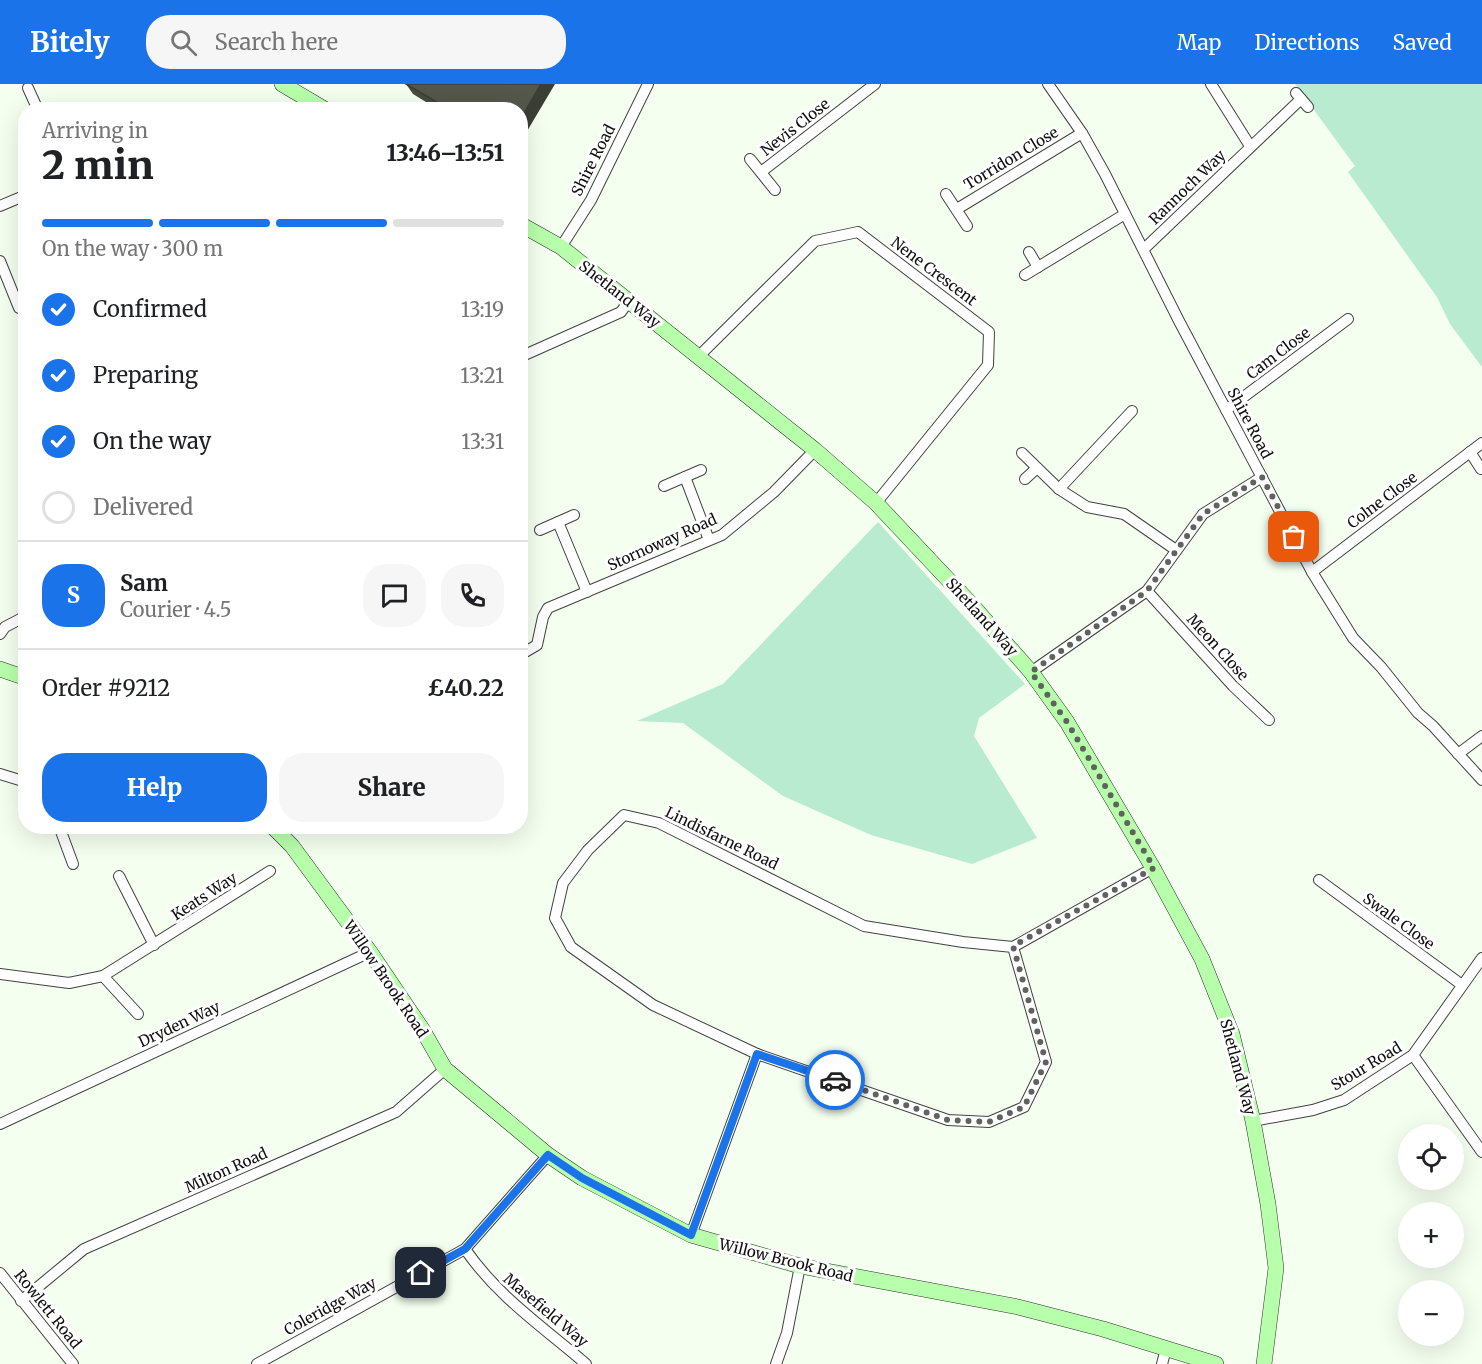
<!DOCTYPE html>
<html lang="en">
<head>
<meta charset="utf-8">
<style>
	:root { --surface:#fff; --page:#f6f6f6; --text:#202124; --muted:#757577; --line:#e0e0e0; --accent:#1a73e8 }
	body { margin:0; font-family:Merriweather,serif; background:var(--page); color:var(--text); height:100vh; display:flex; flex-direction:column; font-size:22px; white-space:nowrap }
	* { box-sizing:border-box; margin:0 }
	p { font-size:20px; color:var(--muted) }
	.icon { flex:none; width:33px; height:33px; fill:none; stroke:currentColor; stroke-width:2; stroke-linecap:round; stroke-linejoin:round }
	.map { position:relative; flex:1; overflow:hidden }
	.side { position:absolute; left:18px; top:18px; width:510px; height:732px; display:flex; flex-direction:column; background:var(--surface); border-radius:24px; box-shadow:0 6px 24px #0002 }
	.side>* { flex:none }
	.controls { position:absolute; left:1398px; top:1040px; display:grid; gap:12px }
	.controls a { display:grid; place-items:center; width:66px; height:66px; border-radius:50%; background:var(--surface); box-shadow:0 6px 24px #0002; font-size:30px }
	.pin { position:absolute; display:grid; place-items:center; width:51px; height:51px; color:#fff; margin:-26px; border-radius:12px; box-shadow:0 3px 9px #0006 }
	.courier { position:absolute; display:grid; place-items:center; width:60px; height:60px; margin:-30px; border:4px solid #1a73e8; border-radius:50%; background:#fff; color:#222; box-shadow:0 2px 8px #0007 }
	.headline em { font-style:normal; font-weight:800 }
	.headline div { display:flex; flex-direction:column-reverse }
	.headline { display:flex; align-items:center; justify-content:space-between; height:102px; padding:0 24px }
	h1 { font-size:39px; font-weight:800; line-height:45px }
	.bar { display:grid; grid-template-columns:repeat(4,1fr); gap:9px 6px; align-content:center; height:72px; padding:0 24px }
	.bar i { height:8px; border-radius:4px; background:var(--line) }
	.bar .current { background:var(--accent) }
	.bar p { grid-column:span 4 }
	.line { display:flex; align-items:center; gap:15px; padding:0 24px; border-top:2px solid var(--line) }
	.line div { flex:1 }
	.round { display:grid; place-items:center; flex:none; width:63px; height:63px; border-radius:24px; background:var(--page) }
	ol { padding:0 24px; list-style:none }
	li { display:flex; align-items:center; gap:18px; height:66px }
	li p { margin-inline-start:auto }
	li .icon { padding:6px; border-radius:50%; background:var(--accent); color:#fff; stroke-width:4 }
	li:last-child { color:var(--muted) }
	li i { width:33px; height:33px; border:3px solid var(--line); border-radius:50% }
	.action { display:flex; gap:12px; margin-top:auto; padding:12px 24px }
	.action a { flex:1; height:69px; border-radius:24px; background:var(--accent); color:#fff; font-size:24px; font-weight:800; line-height:69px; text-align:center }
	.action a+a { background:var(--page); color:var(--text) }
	header { display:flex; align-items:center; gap:36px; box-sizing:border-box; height:84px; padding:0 30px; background:var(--accent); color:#fff }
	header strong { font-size:28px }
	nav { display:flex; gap:33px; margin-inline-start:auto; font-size:21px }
	.search { width:420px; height:54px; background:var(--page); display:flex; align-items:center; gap:15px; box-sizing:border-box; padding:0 21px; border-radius:24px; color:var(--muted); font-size:22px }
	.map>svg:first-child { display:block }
	.green { fill:#b8ebcf }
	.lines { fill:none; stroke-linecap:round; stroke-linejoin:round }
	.street-casing { stroke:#424242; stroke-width:12 }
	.secondary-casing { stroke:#313131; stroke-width:16 }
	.street { stroke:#fff; stroke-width:10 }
	.secondary { stroke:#b8ffab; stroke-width:15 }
	.wall { fill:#474c40 }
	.shaded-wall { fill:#3a3e34 }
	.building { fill:#53584a; stroke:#3a3e34; stroke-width:1.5 }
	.done { stroke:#5f635e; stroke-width:6; stroke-dasharray:0 10.8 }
	.route { stroke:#1a73e8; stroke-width:8 }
	.labels { text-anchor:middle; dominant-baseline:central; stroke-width:6; stroke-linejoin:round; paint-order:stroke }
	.street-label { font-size:15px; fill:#0f0f0f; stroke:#fff }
</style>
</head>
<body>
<header>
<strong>Bitely</strong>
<div class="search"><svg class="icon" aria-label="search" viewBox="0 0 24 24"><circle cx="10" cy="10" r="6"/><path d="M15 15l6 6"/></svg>Search here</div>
<nav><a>Map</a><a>Directions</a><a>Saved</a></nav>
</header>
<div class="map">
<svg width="1482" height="1280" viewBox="0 0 1482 1280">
	<rect width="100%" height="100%" fill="#f4fff0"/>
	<g class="green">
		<polygon points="1295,0 1482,0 1482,283 1450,240 1437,213 1348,88 1355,82"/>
		<polygon points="878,438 1025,600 979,634 974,652 1037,754 972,780 871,751 783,712 683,639 637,637 723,600"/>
	</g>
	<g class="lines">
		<defs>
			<g id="street">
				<polyline points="1048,0 1082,49 1105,90 1179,237 1312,488 1353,554 1381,583 1418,629 1433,642 1482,696"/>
				<polyline points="1211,0 1250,62"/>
				<polyline points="28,4 38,26"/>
				<polyline points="1296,9 1308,23"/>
				<polyline points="750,75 775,106"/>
				<polyline points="761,88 875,0"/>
				<polyline points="946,110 967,142"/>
				<polyline points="0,122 26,111"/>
				<polyline points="957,125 1082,49"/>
				<polyline points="561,163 591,116 648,0"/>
				<polyline points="1145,164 1301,15"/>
				<polyline points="1029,168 1038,183"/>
				<polyline points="0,177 19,224"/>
				<polyline points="1025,191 1125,130"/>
				<polyline points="699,272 815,157 858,148 989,248 988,281 876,419"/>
				<polyline points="520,273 621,228 628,218"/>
				<polyline points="1226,326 1348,235"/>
				<polyline points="1470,368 1481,385"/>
				<polyline points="1022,369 1059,405 1087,423 1124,430 1176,466"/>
				<polyline points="685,393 709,456"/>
				<polyline points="1025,395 1037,384"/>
				<polyline points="664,402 701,386"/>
				<polyline points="1059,405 1132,327"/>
				<polyline points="558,438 587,508"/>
				<polyline points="540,446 574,431"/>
				<polyline points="1312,488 1482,359"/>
				<polyline points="1147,507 1233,602 1269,636"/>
				<polyline points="0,550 5,543 26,532"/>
				<polyline points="520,571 537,561 543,533 548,524 722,451 774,408 815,366"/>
				<polyline points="1031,588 1147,507 1203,430 1262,393"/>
				<polyline points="1458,670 1482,652"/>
				<polyline points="0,690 26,698"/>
				<polyline points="59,742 73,780"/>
				<polyline points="119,792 154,861"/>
				<polyline points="1319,796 1462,901"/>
				<polyline points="1013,863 963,858 864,842 659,739 624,731 588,766 563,799 555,834 571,863 653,921 757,970 948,1036 989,1038 1024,1023 1046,978 1013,863 1153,784"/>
				<polyline points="0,890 69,899 103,892 270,787"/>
				<polyline points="103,892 138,930"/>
				<polyline points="1413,971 1482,1068"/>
				<polyline points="1253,1037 1313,1026 1344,1016 1413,971 1482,874"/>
				<polyline points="0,1040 370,868"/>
				<polyline points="691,1151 757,970"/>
				<path d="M465,1165C499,1214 542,1242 586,1280"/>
				<polyline points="0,1189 73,1280"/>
				<polyline points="21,1217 84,1165 396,1028 445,985"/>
				<polyline points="257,1280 465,1165 548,1071"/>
				<polyline points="776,1280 787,1249 800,1182"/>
				<polyline points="1162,1280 1166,1265"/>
			</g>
			<g id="secondary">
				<polyline points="282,0 326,26"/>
				<polyline points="520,140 561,163 815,366 876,419 972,521 1031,588 1067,638 1153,784 1202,875 1232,950 1253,1037 1268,1120 1276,1184 1264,1280"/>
				<polyline points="0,585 26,594"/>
				<polyline points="272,742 292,762 370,868 422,945 445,985 548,1071 582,1094 691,1151 800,1182 1018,1223 1103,1245 1216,1280"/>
			</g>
		</defs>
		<use href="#street" class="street-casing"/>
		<use href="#secondary" class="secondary-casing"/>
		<use href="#street" class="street"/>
		<use href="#secondary" class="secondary"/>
	</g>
	<polygon class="wall" points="406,0 520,26 439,26 413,10"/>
	<polygon class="shaded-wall" points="541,0 555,0 520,59 520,36"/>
	<polygon class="building" points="406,0 541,0 520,36 520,26 440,26 442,21"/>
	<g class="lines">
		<polyline class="done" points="835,996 948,1036 989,1038 1024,1023 1046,978 1013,862 1154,784 1067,638 1031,588 1147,507 1203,430 1262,393 1294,453"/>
		<polyline class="route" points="421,1189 465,1165 548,1071 582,1094 691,1151 757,970 835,996"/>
	</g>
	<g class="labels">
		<g class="street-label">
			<text transform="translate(795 43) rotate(-38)">Nevis Close</text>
			<text transform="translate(1011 74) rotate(-31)">Torridon Close</text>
			<text transform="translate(593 76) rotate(-63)">Shire Road</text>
			<text transform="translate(1187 103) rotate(-44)">Rannoch Way</text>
			<text transform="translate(934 187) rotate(37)">Nene Crescent</text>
			<text transform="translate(620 210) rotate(38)">Shetland Way</text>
			<text transform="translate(1278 269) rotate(-37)">Cam Close</text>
			<text transform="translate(1250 339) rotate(62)">Shire Road</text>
			<text transform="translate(1382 416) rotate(-37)">Colne Close</text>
			<text transform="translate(662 458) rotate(-24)">Stornoway Road</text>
			<text transform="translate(982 533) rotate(48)">Shetland Way</text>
			<text transform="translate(1218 563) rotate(48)">Meon Close</text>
			<text transform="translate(722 754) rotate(26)">Lindisfarne Road</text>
			<text transform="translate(204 812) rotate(-33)">Keats Way</text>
			<text transform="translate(1399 837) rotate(36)">Swale Close</text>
			<text transform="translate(386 895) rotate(56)">Willow Brook Road</text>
			<text transform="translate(179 940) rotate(-25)">Dryden Way</text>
			<text transform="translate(1366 982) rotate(-31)">Stour Road</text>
			<text transform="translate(1238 983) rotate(75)">Shetland Way</text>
			<text transform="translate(226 1086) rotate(-24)">Milton Road</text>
			<text transform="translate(786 1176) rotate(14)">Willow Brook Road</text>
			<text transform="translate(330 1222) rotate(-29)">Coleridge Way</text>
			<text transform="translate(48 1225) rotate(51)">Rowlett Road</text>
			<text transform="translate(546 1226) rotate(40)">Masefield Way</text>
		</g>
	</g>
</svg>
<div class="controls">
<a><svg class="icon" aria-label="locate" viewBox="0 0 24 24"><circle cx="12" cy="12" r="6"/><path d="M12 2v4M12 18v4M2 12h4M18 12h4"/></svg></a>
<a>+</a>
<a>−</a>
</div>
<div class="pin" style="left:1294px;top:453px;background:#ea580c"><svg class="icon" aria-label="bag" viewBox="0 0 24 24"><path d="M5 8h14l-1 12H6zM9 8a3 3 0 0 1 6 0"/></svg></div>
<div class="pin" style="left:421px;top:1189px;background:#1f2937"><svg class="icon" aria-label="home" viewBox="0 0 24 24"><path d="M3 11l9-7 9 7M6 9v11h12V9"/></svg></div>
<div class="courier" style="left:835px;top:996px"><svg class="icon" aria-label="car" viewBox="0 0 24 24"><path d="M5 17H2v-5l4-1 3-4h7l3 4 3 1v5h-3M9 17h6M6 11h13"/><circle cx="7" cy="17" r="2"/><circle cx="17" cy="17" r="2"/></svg></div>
<section class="side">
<div class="headline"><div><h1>2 min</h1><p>Arriving in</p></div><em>13:46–13:51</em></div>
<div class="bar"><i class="current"></i><i class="current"></i><i class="current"></i><i></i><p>On the way · 300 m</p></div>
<ol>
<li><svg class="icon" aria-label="check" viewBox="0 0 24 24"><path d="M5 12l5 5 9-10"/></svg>Confirmed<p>13:19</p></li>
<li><svg class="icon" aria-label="check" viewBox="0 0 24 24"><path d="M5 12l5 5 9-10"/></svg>Preparing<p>13:21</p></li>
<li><svg class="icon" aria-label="check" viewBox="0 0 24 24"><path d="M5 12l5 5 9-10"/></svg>On the way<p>13:31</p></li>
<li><i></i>Delivered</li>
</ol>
<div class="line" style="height:108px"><b class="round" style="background:var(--accent);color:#fff">S</b><div><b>Sam</b><p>Courier · 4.5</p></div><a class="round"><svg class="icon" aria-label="chat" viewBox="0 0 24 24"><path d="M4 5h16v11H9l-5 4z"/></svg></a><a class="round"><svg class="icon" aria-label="phone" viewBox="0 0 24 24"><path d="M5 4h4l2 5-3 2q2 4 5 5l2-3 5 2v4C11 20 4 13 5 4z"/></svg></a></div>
<div class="line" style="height:78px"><div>Order #9212</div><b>£40.22</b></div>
<div class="action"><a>Help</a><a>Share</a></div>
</section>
</div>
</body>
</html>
